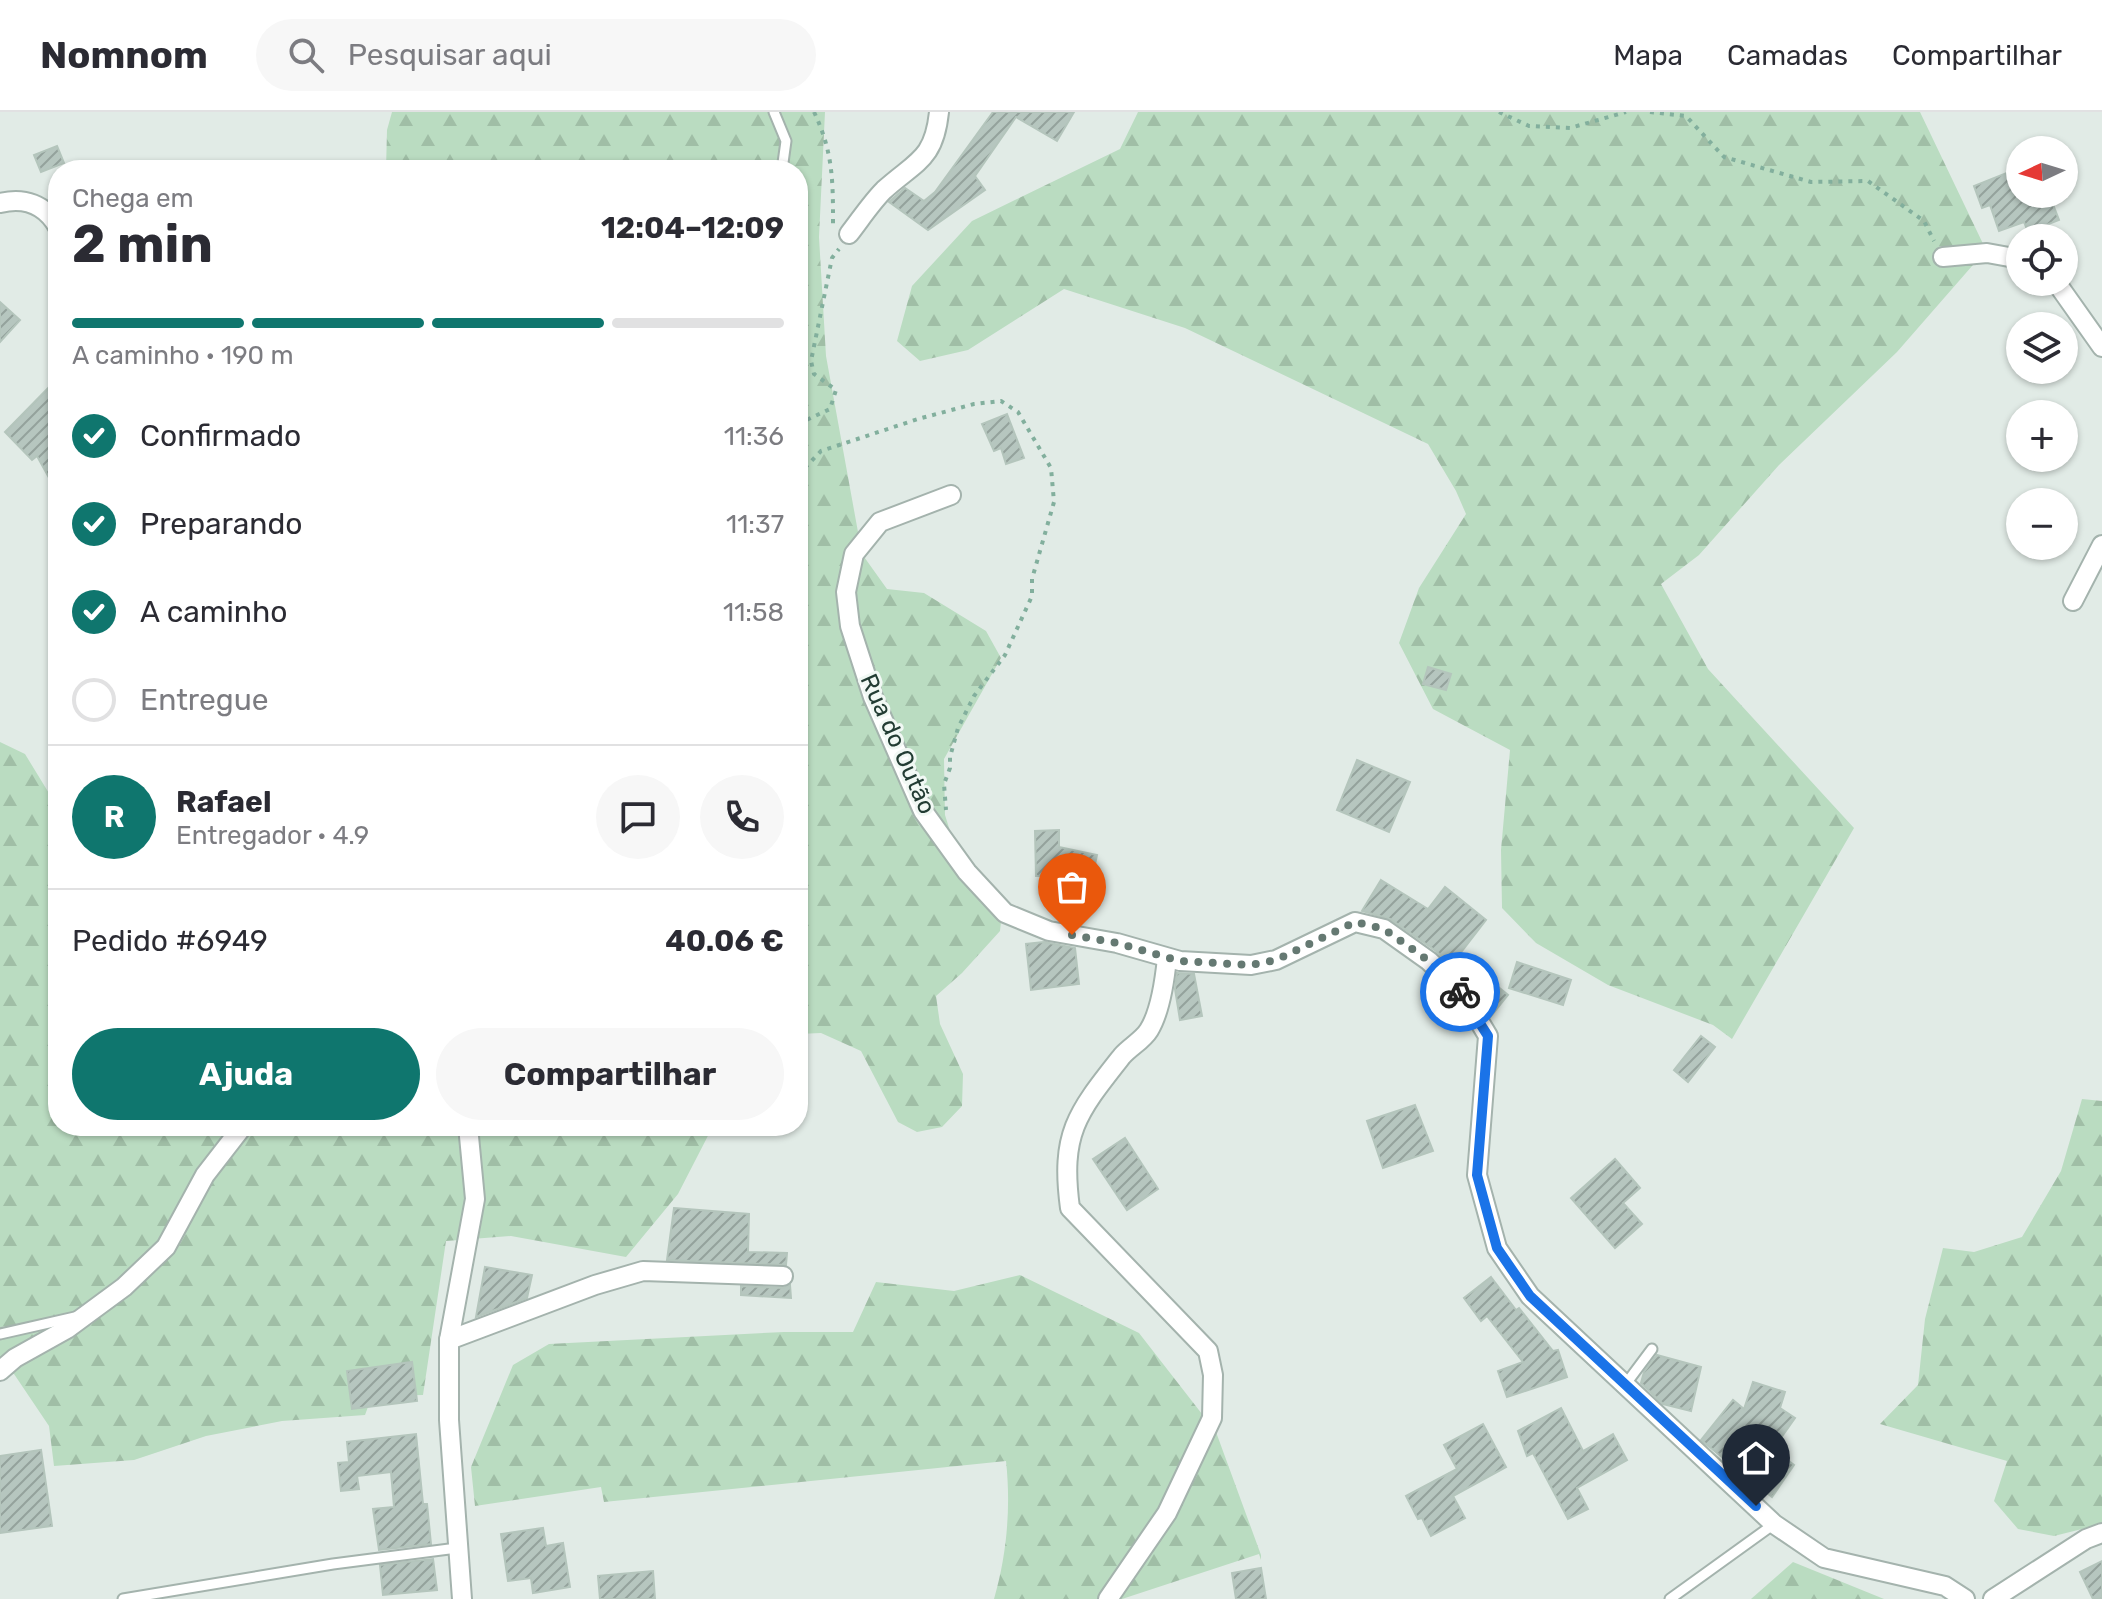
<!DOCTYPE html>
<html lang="pt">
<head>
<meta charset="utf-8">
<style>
	:root { --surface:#fff; --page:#f7f7f7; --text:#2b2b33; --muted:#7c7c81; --line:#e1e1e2; --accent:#0f766e }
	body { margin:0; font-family:Rubik,sans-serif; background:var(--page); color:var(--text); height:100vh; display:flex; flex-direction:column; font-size:30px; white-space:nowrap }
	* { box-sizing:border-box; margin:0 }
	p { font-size:26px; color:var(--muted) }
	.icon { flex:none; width:44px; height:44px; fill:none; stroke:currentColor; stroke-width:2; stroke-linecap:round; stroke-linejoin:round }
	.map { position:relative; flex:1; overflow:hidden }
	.panel { position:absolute; left:48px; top:48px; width:760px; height:976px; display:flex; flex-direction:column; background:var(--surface); border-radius:32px; box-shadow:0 2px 6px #0004 }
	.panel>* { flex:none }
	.needle { width:52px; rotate:266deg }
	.fabs { position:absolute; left:2006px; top:24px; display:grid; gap:16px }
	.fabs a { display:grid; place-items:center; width:72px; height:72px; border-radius:50%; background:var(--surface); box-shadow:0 2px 6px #0004; font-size:40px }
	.pin { position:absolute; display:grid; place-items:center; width:68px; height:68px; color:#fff; margin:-82px -34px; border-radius:50% 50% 50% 0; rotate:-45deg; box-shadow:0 0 8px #0007 }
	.pin .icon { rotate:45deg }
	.courier { position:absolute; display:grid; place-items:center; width:80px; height:80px; margin:-40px; border:6px solid #1a73e8; border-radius:50%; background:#fff; color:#222; box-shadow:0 2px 10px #0007 }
	.summary em { font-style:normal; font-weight:700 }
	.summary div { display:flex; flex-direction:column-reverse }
	.summary { display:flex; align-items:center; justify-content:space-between; height:136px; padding:0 24px }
	h1 { font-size:52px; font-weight:700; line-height:60px }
	.bar { display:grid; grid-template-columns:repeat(4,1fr); gap:12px 8px; align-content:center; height:96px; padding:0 24px }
	.bar i { height:10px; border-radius:6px; background:var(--line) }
	.bar .active { background:var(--accent) }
	.bar p { grid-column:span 4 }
	.line { display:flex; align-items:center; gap:20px; padding:0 24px; border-top:2px solid var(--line) }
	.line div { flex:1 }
	.round { display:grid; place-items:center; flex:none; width:84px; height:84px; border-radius:42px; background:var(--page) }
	ol { padding:0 24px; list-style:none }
	li { display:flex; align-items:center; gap:24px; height:88px }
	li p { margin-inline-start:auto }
	li .icon { padding:8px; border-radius:50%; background:var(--accent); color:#fff; stroke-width:4 }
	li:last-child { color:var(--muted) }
	li i { width:44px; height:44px; border:4px solid var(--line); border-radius:50% }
	.cta { display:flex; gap:16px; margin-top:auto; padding:16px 24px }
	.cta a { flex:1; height:92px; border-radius:48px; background:var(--accent); color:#fff; font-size:32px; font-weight:700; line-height:92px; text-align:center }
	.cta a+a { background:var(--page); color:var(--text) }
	header { display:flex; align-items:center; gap:48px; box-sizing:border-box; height:112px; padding:0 40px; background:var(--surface); border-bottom:2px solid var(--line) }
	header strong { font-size:38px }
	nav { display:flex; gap:44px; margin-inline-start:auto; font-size:28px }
	.search { width:560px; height:72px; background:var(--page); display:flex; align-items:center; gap:20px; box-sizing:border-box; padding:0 28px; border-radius:44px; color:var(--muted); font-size:30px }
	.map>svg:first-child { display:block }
	.forest { fill:url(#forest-firs) }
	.building { fill:url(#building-hatch); stroke:#b4c5bc; stroke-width:2 }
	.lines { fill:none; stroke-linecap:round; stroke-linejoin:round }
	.lane-casing { stroke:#a4b3ad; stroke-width:13 }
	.street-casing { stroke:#a4b3ad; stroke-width:22 }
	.path { stroke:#82af9d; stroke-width:4; stroke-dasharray:4 6; stroke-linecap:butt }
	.lane { stroke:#fff; stroke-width:9 }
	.street { stroke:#fff; stroke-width:18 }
	.done { stroke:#657972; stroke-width:8; stroke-dasharray:0 14.4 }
	.route { stroke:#1a73e8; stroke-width:10 }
	.labels { text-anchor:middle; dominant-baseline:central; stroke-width:6; stroke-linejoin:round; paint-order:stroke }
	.street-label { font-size:24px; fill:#223c33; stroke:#f1f8f4 }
</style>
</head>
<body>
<header>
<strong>Nomnom</strong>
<div class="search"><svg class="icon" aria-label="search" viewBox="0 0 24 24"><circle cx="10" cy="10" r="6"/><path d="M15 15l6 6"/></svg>Pesquisar aqui</div>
<nav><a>Mapa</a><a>Camadas</a><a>Compartilhar</a></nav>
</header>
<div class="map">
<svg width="2102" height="1487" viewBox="0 0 2102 1487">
	<defs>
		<pattern id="forest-firs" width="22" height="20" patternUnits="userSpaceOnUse" patternTransform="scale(2)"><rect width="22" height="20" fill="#badcc1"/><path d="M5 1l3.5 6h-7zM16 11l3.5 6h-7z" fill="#a0bea6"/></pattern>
		<pattern id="building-hatch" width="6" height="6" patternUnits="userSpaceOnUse" patternTransform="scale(2)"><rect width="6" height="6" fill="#b6c6bf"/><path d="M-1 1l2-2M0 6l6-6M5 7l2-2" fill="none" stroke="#94a29c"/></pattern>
	</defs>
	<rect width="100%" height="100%" fill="#e1ebe6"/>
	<g class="forest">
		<polygon points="392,0 825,0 819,125 826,244 862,442 887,477 924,481 986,519 1001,546 944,647 945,703 956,738 1003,792 1000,819 962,861 936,884 940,912 963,962 962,994 942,1015 917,1020 898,1010 861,939 821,921 798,922 798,58 386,58 387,18"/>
		<polygon points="1138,0 1920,0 1986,138 1897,240 1779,353 1699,443 1661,472 1708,557 1854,716 1732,927 1713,913 1608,873 1536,831 1502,796 1501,738 1510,638 1433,597 1399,531 1419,476 1466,402 1456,379 1428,332 1185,216 1064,177 968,238 920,249 897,229 912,174 972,109 1120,37"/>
		<polygon points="0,630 25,642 58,696 58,1014 713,1014 678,1082 626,1145 511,1124 446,1129 423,1283 372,1284 365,1303 282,1309 206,1324 134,1348 54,1354 49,1314 14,1262 0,1260"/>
		<polygon points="2082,987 2102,989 2102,1412 2054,1424 2018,1417 1994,1389 2007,1349 1880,1312 1918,1273 1925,1207 1943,1136 1974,1140 2022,1125 2061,1059"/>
		<path d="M1020,1163L1139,1221L1216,1320L1261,1443V1448L1259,1442L1122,1487H994C1007,1442 1011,1395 1006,1349L604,1390L601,1375L475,1394L471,1355L513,1253L549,1232L784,1220H853L876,1170L954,1179Z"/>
		<polygon points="1793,1450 1884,1487 1751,1487"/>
	</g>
	<g class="building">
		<polygon points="993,0 1074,0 1057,29 1016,5 975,64 985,78 928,118 889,90 905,76 924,89 935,80"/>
		<polygon points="57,34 64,51 41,60 34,43"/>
		<polygon points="2009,60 2012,70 2020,67 2020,82 2049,82 2059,108 2028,120 2024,110 1999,119 1990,93 1982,96 1974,74"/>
		<polygon points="0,190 20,208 0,230"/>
		<polygon points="58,266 58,382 37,344 32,348 5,320"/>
		<polygon points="1007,302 1024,346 1006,352 1001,336 994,339 982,312"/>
		<polygon points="1428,555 1451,562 1446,578 1423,572"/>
		<polygon points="1357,648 1410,670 1389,720 1337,698"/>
		<polygon points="1059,718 1059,735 1097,743 1092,766 1077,763 1036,764 1035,719"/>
		<polygon points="1381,768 1428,797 1445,775 1486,808 1459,843 1508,883 1491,904 1472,874 1436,839 1390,807 1362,799"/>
		<polygon points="1044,830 1075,836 1079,872 1031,878 1026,832"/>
		<polygon points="1517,850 1571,868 1563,893 1509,876"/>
		<polygon points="1177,861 1194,862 1202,904 1180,908 1175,877"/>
		<polygon points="1701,924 1715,935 1688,970 1674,958"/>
		<polygon points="1415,993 1433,1039 1383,1056 1367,1009"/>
		<polygon points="1125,1026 1158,1077 1127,1098 1093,1047"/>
		<polygon points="1615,1047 1640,1076 1623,1091 1642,1112 1615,1136 1571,1086"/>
		<polygon points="674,1096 749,1102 748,1140 787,1141 786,1153 667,1148"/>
		<polygon points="485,1155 532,1163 527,1186 476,1205"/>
		<polygon points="1491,1165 1516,1198 1519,1196 1553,1239 1558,1238 1567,1265 1507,1285 1498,1259 1523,1250 1487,1204 1481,1209 1464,1186"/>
		<polygon points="790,1173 791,1186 741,1183 741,1174 783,1176"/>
		<polygon points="1657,1243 1701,1255 1691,1299 1663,1292 1641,1271 1644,1260"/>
		<polygon points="412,1250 417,1289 352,1297 347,1259"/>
		<polygon points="1753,1270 1785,1280 1780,1296 1795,1306 1773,1337 1794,1353 1772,1385 1701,1328 1733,1288 1744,1297"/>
		<polygon points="1561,1296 1583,1339 1613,1322 1627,1348 1577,1376 1588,1397 1568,1407 1533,1341 1527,1344 1518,1319"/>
		<polygon points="1483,1312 1506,1355 1453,1384 1465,1406 1431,1424 1422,1406 1418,1407 1406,1384 1457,1357 1444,1333"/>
		<polygon points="416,1322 423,1392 427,1392 431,1432 379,1438 373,1397 394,1395 391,1360 357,1364 359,1377 341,1379 338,1351 349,1350 347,1330"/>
		<polygon points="41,1338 52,1414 0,1421 0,1344"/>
		<polygon points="543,1416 546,1434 563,1431 570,1475 533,1481 531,1466 508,1469 501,1422"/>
		<polygon points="433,1447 437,1478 383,1483 380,1453"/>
		<polygon points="2102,1449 2102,1487 2093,1487 2080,1460"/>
		<polygon points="1261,1456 1266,1487 1236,1487 1232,1461"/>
		<polygon points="653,1459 655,1487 600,1487 598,1464"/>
	</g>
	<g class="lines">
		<defs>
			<g id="lane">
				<polyline points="774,0 786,29 782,58"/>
				<polyline points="0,1222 75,1205"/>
				<polyline points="1625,1273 1652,1237"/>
				<polyline points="123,1487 333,1452 457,1436"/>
				<polyline points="1670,1487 1774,1412"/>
			</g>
			<g id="street">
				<path d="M0,91C24,85 45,92 58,115"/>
				<path d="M849,122C860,108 871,91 884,78C916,49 934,48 939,0"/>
				<polyline points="1943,145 1987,141 2020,147"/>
				<polyline points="2056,170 2102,235"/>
				<polyline points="951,383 880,410 854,442 846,480 850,514 873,585 923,699 967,760 1005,801 1049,819 1117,831 1180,849 1251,853 1276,848 1355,810 1384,817 1429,849 1463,882 1488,924 1477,1063 1497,1136 1530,1184 1774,1412 1824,1446 1945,1474 1965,1487"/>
				<polyline points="2073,489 2102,433"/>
				<polyline points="449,1228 595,1173 643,1159 783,1164"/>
				<polyline points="0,1259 15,1246 67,1217 124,1175 166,1135 205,1063 243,1014"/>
				<polyline points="462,1487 449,1308 449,1228 475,1087 468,1014"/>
				<path d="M1108,1487L1167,1401L1212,1306L1213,1263L1208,1239L1070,1096C1060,1021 1077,1001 1122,944C1130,935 1143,928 1149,918C1160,900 1165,866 1167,846"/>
				<polyline points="1993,1487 2086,1427 2102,1421"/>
			</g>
		</defs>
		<use href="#lane" class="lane-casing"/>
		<use href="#street" class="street-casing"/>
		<g class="path">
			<path d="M814,0C833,40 833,68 833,112"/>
			<polyline points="1499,0 1529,14 1570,16 1626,0"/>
			<polyline points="1650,0 1686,4 1724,45 1811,70 1868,69 1924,109 1934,129"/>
			<polyline points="798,312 830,297 836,278 814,262 811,249 832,146 839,137"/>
			<polyline points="798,363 821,339 918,307 974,292 1001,289 1018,300 1051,356 1054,390 1032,467 1032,484 1005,543 974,584 958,616 950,645 950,656 944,672 946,698"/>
		</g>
		<use href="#lane" class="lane"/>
		<use href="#street" class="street"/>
	</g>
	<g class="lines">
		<polyline class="done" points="1072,823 1117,831 1180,849 1251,853 1276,848 1355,810 1384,817 1429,849 1460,880"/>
		<polyline class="route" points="1460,880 1488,924 1477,1063 1497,1136 1530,1184 1756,1394"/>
	</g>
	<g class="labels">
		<g class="street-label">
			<text transform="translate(898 632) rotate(66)">Rua do Outão</text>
		</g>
	</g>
</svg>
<div class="fabs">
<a><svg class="needle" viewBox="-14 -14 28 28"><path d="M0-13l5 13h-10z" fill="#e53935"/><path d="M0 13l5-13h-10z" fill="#7c7c81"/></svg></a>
<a><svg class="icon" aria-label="locate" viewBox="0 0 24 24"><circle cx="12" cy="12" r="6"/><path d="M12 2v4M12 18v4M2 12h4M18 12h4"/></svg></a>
<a><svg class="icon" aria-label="layers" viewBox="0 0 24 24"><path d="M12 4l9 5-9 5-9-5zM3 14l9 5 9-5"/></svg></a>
<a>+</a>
<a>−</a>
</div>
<div class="pin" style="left:1072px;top:823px;background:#ea580c"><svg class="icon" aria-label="bag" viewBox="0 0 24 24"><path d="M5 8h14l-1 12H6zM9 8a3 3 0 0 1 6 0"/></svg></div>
<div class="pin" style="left:1756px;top:1394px;background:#1f2937"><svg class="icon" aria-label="home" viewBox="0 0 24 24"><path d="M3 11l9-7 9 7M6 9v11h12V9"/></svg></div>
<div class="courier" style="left:1460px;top:880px"><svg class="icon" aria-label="bike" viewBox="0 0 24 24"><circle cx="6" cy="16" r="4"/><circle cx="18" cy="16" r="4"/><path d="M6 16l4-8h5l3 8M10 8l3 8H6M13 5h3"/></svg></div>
<section class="panel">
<div class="summary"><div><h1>2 min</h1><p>Chega em</p></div><em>12:04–12:09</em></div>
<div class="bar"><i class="active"></i><i class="active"></i><i class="active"></i><i></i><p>A caminho · 190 m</p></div>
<ol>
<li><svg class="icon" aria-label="check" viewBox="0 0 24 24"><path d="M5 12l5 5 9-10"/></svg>Confirmado<p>11:36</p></li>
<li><svg class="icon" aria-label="check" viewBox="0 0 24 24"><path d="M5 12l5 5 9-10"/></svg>Preparando<p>11:37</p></li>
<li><svg class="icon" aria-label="check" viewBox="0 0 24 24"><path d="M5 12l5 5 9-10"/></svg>A caminho<p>11:58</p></li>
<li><i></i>Entregue</li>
</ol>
<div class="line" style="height:144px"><b class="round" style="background:var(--accent);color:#fff">R</b><div><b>Rafael</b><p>Entregador · 4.9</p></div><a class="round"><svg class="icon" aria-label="chat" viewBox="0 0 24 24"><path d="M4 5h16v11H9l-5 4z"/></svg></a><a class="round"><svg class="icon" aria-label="phone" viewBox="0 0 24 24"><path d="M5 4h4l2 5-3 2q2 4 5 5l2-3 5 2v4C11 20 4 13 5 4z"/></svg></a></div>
<div class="line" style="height:104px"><div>Pedido #6949</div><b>40.06 €</b></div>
<div class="cta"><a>Ajuda</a><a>Compartilhar</a></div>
</section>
</div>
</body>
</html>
